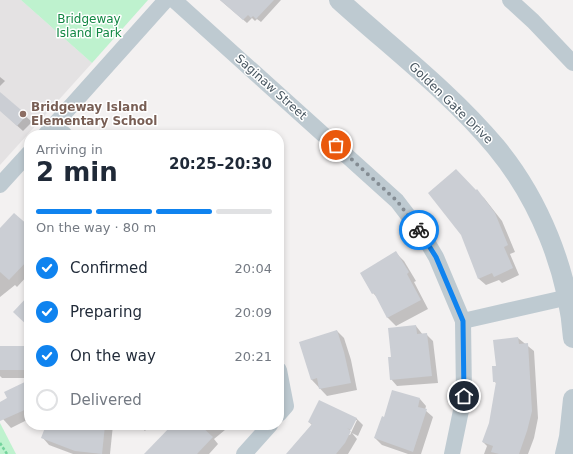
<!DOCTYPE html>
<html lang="en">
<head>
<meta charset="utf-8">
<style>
	:root { --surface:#fff; --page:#f2f2f3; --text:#1f2937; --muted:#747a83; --line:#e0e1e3; --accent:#0f83ef }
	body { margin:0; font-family:"DejaVu Sans",sans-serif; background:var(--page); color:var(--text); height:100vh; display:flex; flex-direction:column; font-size:15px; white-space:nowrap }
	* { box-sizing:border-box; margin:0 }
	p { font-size:13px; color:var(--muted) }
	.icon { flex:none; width:22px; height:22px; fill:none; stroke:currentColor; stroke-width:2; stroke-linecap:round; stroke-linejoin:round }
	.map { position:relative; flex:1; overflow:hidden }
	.drawer { position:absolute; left:24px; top:130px; width:260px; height:300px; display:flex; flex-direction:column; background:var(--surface); border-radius:16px; box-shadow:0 2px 6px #0003 }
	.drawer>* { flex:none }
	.pin { position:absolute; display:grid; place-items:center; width:34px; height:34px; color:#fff; margin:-17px; border:2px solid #fff; border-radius:50%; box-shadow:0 1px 4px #0007 }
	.courier { position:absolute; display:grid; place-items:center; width:40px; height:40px; margin:-20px; border:3px solid #0f83ef; border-radius:50%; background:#fff; color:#222; box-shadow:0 1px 5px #0007 }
	.summary em { font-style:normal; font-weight:700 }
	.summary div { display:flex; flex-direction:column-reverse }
	.summary { display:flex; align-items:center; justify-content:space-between; height:68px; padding:0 12px }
	h1 { font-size:26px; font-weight:700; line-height:30px }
	.bar { display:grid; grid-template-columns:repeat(4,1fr); gap:6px 4px; align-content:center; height:48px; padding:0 12px }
	.bar i { height:5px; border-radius:3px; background:var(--line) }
	.bar .current { background:var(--accent) }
	.bar p { grid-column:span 4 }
	ol { padding:0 12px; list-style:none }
	li { display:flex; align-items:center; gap:12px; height:44px }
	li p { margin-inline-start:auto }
	li .icon { padding:4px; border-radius:50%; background:var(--accent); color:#fff; stroke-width:4 }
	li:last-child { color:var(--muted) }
	li i { width:22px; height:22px; border:2px solid var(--line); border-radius:50% }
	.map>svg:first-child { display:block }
	.education { fill:#e4e2e3 }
	.green { fill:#bef2ce }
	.shadow { fill:#0003; fill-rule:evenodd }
	.building { fill:#cbced4 }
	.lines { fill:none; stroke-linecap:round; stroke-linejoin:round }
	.path { stroke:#74d39c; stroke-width:2.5; stroke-dasharray:3 2; stroke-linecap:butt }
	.minor { stroke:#becad1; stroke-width:16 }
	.tertiary { stroke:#becad1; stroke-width:20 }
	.done { stroke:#848c93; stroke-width:4; stroke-dasharray:0 7.2 }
	.route { stroke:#0f83ef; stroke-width:5 }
	.education-dot { fill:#8d6e63; stroke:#fff; stroke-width:1.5 }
	.labels { text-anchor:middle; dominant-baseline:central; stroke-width:3; stroke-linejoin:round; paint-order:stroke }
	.park-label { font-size:12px; fill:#128743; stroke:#fff }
	.street-label { font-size:12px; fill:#485660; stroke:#fff }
	.education-label { font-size:12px; font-weight:bold; fill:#785e54; stroke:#fff; text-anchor:start }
</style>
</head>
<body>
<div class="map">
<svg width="573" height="454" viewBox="0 0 573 454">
	<rect width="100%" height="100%" fill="#f3f1f1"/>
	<polygon class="education" points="0,0 21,0 92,63 0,165"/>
	<g class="green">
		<polygon points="21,0 148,0 92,63"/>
		<polygon points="0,423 16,454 0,454"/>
	</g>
	<g class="shadow">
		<polygon points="220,0 281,0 261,22 257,19 255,21 252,18 247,23"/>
		<polygon points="0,77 5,81 0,86"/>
		<polygon points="0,93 32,122 23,131 0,110"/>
		<polygon points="476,191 484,198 502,221 515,252 510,254 519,275 502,283 499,280 486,285 479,279 462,234"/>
		<polygon points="29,228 29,274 17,287 15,285 0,297 0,230"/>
		<polygon points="396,253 404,261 416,281 414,282 428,309 396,326 388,318 378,298 373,293"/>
		<polygon points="416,326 423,335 426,334 433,341 438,383 397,386 391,379"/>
		<polygon points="337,331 344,338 351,360 357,390 327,396 311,379"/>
		<polygon points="518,338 534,351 538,418 534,438 528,454 484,454 487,446 483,442 490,423 497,384 494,381 497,367"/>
		<polygon points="0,347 29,347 29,378 2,378 0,376"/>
		<polygon points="29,381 29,419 11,428 3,419 0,413 0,403 9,399"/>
		<polygon points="420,399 426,406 425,410 433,417 421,454 408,454 382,445 375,438 385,418"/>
		<path d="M356,418L363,425L358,436L352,433L357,439L348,454H287L312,425L309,422ZM355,420H357L350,435L348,434Z"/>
		<polygon points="47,425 113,425 110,454 73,454 49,445 43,438"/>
		<polygon points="138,425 150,425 145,431"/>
		<polygon points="173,425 231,425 214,439 218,444 209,454 154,454"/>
	</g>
	<g class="building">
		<polygon points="220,0 274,0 256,19 253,16 251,18 248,15 243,20"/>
		<polygon points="0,92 27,115 17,126 0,111"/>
		<polygon points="456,169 476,190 477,189 495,213 508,245 504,247 513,268 494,277 492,273 478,279 461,235 428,193"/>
		<polygon points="14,213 29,226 29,259 9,280 0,272 0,228"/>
		<polygon points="396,251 409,272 407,274 421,300 387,318 374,293 372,294 360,273"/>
		<polygon points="29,295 29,327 13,312"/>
		<polygon points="416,325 417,334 427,333 432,376 390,380 388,357 391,357 388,328"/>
		<polygon points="337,330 344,352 351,383 319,389 317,378 311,380 299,342"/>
		<polygon points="518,337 519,344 528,343 532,411 527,431 519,454 499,454 491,452 493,446 482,442 489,423 496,382 493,382 492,366 496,366 493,340"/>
		<rect x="0" y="346" width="29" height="24"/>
		<polygon points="29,380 29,408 0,421 0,402 7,398 4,392"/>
		<polygon points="392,390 420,398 418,407 427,409 413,452 374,438 382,416 384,417"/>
		<polygon points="319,400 357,418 351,430 347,428 351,431 345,443 336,454 286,454 312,424 308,422"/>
		<polygon points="46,425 105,425 102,454 75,451 41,438"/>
		<polygon points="172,425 200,425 213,437 197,454 144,454"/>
	</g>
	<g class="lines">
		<polyline class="path" points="0,443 7,454"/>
		<g class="minor">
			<polyline points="174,0 397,201 423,235 436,257 463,321 464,396 452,454"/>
			<polyline points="510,0 533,21 573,63"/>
			<polyline points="54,125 65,135"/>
			<polyline points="45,135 166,0"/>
			<polyline points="0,185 29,153"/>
			<polyline points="463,321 573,296"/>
			<polyline points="279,370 286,406 279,414"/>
			<polyline points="244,454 270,425"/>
		</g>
		<g class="tertiary">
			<path d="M339,0C392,48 450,92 496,147C539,199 568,270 573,338"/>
			<polyline points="565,454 569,437 573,399"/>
		</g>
	</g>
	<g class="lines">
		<polyline class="done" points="336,145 397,201 419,230"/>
		<polyline class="route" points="419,230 436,257 463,321 464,396"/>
	</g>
	<circle class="education-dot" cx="23" cy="114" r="4"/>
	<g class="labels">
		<g class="park-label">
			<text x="89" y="19">Bridgeway<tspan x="89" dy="14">Island Park</tspan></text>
		</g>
		<g class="street-label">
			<text transform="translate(271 87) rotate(42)">Saginaw Street</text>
			<text transform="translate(451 103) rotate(44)">Golden Gate Drive</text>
		</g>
		<g class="education-label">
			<text x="31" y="107">Bridgeway Island<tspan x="31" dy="14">Elementary School</tspan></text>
		</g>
	</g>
</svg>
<div class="pin" style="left:336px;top:145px;background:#ea580c"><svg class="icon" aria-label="bag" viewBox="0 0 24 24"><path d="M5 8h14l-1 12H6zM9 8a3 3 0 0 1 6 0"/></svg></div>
<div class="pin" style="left:464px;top:396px;background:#1f2937"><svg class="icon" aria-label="home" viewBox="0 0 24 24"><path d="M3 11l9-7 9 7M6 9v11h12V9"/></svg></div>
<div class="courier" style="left:419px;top:230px"><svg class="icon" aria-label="bike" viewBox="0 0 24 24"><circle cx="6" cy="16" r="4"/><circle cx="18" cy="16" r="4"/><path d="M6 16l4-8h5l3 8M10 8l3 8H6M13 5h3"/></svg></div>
<section class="drawer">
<div class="summary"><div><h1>2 min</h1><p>Arriving in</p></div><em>20:25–20:30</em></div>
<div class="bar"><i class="current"></i><i class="current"></i><i class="current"></i><i></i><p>On the way · 80 m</p></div>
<ol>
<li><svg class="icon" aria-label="check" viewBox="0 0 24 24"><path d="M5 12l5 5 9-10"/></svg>Confirmed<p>20:04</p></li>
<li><svg class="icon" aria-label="check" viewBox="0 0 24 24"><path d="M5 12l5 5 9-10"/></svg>Preparing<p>20:09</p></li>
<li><svg class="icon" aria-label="check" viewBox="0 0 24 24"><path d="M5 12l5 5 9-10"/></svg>On the way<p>20:21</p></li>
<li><i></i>Delivered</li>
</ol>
</section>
</div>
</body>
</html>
